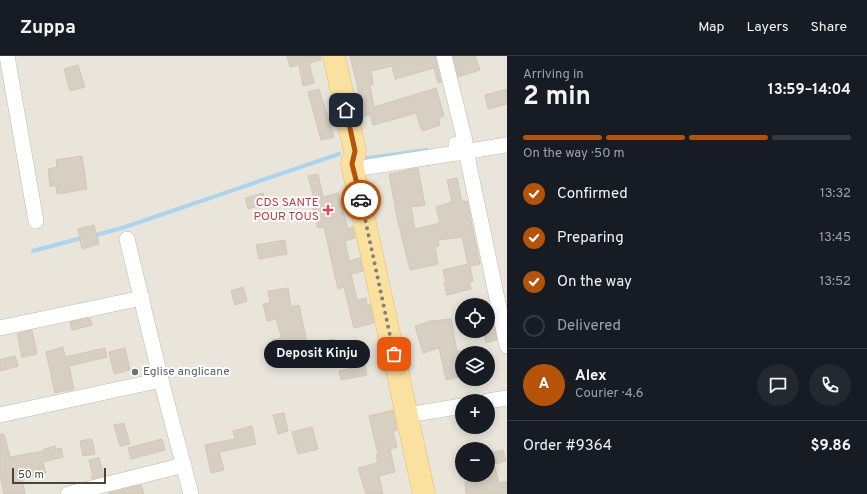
<!DOCTYPE html>
<html lang="en">
<head>
<meta charset="utf-8">
<style>
	:root { --surface:#171b24; --page:#242831; --text:#f1f3f6; --muted:#9ea1a6; --line:#363941; --accent:#b45309 }
	body { margin:0; font-family:Overpass,sans-serif; background:var(--page); color:var(--text); height:100vh; display:flex; flex-direction:column; font-size:15px; white-space:nowrap }
	* { box-sizing:border-box; margin:0 }
	p { font-size:13px; color:var(--muted) }
	.icon { flex:none; width:22px; height:22px; fill:none; stroke:currentColor; stroke-width:2; stroke-linecap:round; stroke-linejoin:round }
	.map { position:relative; flex:1; overflow:hidden }
	.drawer { display:flex; flex-direction:column; background:var(--surface); width:360px }
	.drawer>* { flex:none }
	.buttons { position:absolute; left:455px; top:242px; display:grid; gap:8px }
	.buttons a { display:grid; place-items:center; width:40px; height:40px; border-radius:50%; background:var(--surface); box-shadow:0 2px 10px #0003; font-size:20px }
	.scale { position:absolute; left:12px; bottom:10px; width:94px; box-sizing:border-box; padding-left:4px; border:2px solid #4a443a; border-top:0; font-size:11px; line-height:14px; white-space:nowrap; color:#4a443a; -webkit-text-stroke:3px #fff; paint-order:stroke }
	.pin { position:absolute; display:grid; place-items:center; width:34px; height:34px; color:#fff; margin:-17px; border-radius:8px; box-shadow:0 2px 6px #0006 }
	.courier { position:absolute; display:grid; place-items:center; width:40px; height:40px; margin:-20px; border:3px solid #b45309; border-radius:50%; background:#fff; color:#222; box-shadow:0 1px 5px #0007 }
	.bubble { position:absolute; height:28px; border-radius:14px; background:var(--surface); box-shadow:0 2px 10px #0003; font-size:13px; font-weight:700; line-height:28px; text-align:center }
	.summary em { font-style:normal; font-weight:700 }
	.summary div { display:flex; flex-direction:column-reverse }
	.summary { display:flex; align-items:center; justify-content:space-between; height:68px; padding:0 16px }
	h1 { font-size:26px; font-weight:700; line-height:30px }
	.bar { display:grid; grid-template-columns:repeat(4,1fr); gap:6px 4px; align-content:center; height:48px; padding:0 16px }
	.bar i { height:5px; border-radius:3px; background:var(--line) }
	.bar .active { background:var(--accent) }
	.bar p { grid-column:span 4 }
	.line { display:flex; align-items:center; gap:10px; padding:0 16px; border-top:1px solid var(--line) }
	.line div { flex:1 }
	.round { display:grid; place-items:center; flex:none; width:42px; height:42px; border-radius:21px; background:var(--page) }
	ol { padding:0 16px; list-style:none }
	li { display:flex; align-items:center; gap:12px; height:44px }
	li p { margin-inline-start:auto }
	li .icon { padding:4px; border-radius:50%; background:var(--accent); color:#fff; stroke-width:4 }
	li:last-child { color:var(--muted) }
	li i { width:22px; height:22px; border:2px solid var(--line); border-radius:50% }
	header { display:flex; align-items:center; gap:24px; box-sizing:border-box; height:56px; padding:0 20px; background:var(--surface); border-bottom:1px solid var(--line) }
	header strong { font-size:19px }
	nav { display:flex; gap:22px; margin-inline-start:auto; font-size:14px }
	main { display:flex; flex:1; min-height:0 }
	.map>svg:first-child { display:block }
	.residential { fill:#e9e5db; fill-rule:evenodd }
	.lines { fill:none; stroke-linecap:round; stroke-linejoin:round }
	.stream { stroke:#acd4ef; stroke-width:4 }
	.building { fill:#d7cfc2; stroke:#d2c7b5 }
	.street-casing { stroke:#c1bbaf; stroke-width:16 }
	.primary-casing { stroke:#e2bf6e; stroke-width:23 }
	.street { stroke:#fff; stroke-width:15 }
	.primary { stroke:#fbe1a0; stroke-width:22 }
	.done { stroke:#868178; stroke-width:4; stroke-dasharray:0 7.2 }
	.route { stroke:#b45309; stroke-width:5 }
	.health-dot { fill:#e0444e; stroke:#fff; stroke-width:1.5 }
	.worship-dot { fill:#6b7280; stroke:#fff; stroke-width:1.5 }
	.labels { text-anchor:middle; dominant-baseline:central; stroke-width:4; stroke-linejoin:round; paint-order:stroke }
	.health-label { font-size:12px; fill:#be3a42; stroke:#fff; text-anchor:end }
	.worship-label { font-size:12px; fill:#5b616d; stroke:#fff; text-anchor:start }
</style>
</head>
<body>
<header>
<strong>Zuppa</strong>
<nav><a>Map</a><a>Layers</a><a>Share</a></nav>
</header>
<main>
<div class="map">
<svg width="507" height="438" viewBox="0 0 507 438">
	<rect width="100%" height="100%" fill="#f6f3ec"/>
	<path class="residential" d="M0,0H507V438H0ZM462,249H488V275H462ZM462,297H488V323H462ZM462,345H488V371H462ZM462,393H488V419H462Z"/>
	<g class="lines">
		<g class="stream">
			<polyline points="360,101 368,102 427,94"/>
			<polyline points="92,180 122,172 339,98"/>
			<polyline points="33,195 85,181"/>
		</g>
	</g>
	<g class="building">
		<polygon points="287,0 320,0 321,4 309,7 314,27 303,30 299,9 290,11"/>
		<polygon points="350,0 435,0 441,26 438,27 434,12 395,23 392,10 371,15 373,28 370,29 374,51 436,32 444,60 438,62 440,69 422,75 416,57 373,69 370,59 362,61 359,49 362,49"/>
		<polygon points="453,0 475,0 480,14 458,21"/>
		<polygon points="78,9 85,31 70,35 64,13"/>
		<polygon points="319,33 334,81 321,84 308,36"/>
		<polygon points="507,33 507,48 488,53 485,39"/>
		<polygon points="82,100 87,133 57,138 56,130 50,130 48,113 57,111 56,104"/>
		<polygon points="418,112 425,149 411,151 415,173 440,167 436,151 452,146 447,124 457,122 462,146 467,145 480,208 470,210 473,225 469,226 471,233 447,239 444,227 446,227 443,214 468,208 462,181 438,184 439,190 435,191 438,208 410,214 397,161 389,118"/>
		<polygon points="318,118 323,141 338,137 348,173 353,171 355,182 345,185 349,205 360,202 363,215 351,218 357,244 366,242 367,249 370,248 374,267 354,272 344,231 338,233 324,171 318,172 312,150 316,150 308,120"/>
		<polygon points="263,137 266,147 248,153 245,142"/>
		<polygon points="94,169 99,188 82,193 78,173"/>
		<polygon points="285,184 287,198 259,203 256,189"/>
		<polygon points="243,231 247,245 235,249 231,235"/>
		<polygon points="288,232 291,251 299,249 309,296 276,305 272,284 282,282 276,263 267,265 263,248 270,247 268,235"/>
		<polygon points="491,258 497,284 486,287 483,275 488,275 488,259"/>
		<polygon points="90,262 92,269 72,274 70,266"/>
		<polygon points="451,263 457,296 462,295 462,320 446,324 439,292 423,297 415,270 431,265"/>
		<polygon points="32,274 37,298 22,301 17,278"/>
		<polygon points="334,283 339,307 324,310 319,286"/>
		<polygon points="63,291 65,301 105,292 107,301 69,310 74,333 55,337 46,296"/>
		<polygon points="125,292 130,314 114,318 109,296"/>
		<polygon points="15,300 18,310 0,315 0,304"/>
		<polygon points="365,309 367,319 341,324 339,315"/>
		<polygon points="393,354 397,374 393,376 397,391 390,393 395,416 379,420 383,438 366,438 358,412 378,407 376,399 378,398 369,360"/>
		<polygon points="284,357 288,375 278,378 273,359"/>
		<polygon points="124,367 130,388 120,390 114,369"/>
		<polygon points="252,370 256,388 219,396 224,414 211,417 205,389 235,383 233,375"/>
		<polygon points="312,371 318,393 298,398 292,376"/>
		<polygon points="0,378 4,378 10,401 44,395 44,393 55,390 55,393 61,392 63,401 43,406 46,417 22,422 25,438 4,438 0,418"/>
		<polygon points="92,383 95,398 83,400 80,385"/>
		<polygon points="162,383 165,394 131,403 128,392"/>
		<polygon points="503,394 506,405 494,408 499,427 507,425 507,438 466,438 465,426 488,424 488,397"/>
		<polygon points="99,402 104,420 92,423 91,421 93,420 89,404"/>
		<polygon points="141,429 144,438 109,438 109,437"/>
	</g>
	<g class="lines">
		<defs>
			<g id="street">
				<polyline points="7,0 36,165"/>
				<polyline points="444,0 465,85 456,88 457,97"/>
				<polyline points="466,95 507,290"/>
				<polyline points="355,113 507,89"/>
				<polyline points="127,183 161,324 191,438"/>
				<polyline points="0,272 142,242"/>
				<polyline points="488,345 507,342"/>
				<polyline points="0,359 161,324"/>
				<polyline points="408,359 462,350"/>
				<polyline points="68,438 184,409"/>
			</g>
			<polyline id="primary" points="334,0 355,95 352,108 424,438"/>
		</defs>
		<use href="#street" class="street-casing"/>
		<use href="#primary" class="primary-casing"/>
		<use href="#street" class="street"/>
		<use href="#primary" class="primary"/>
	</g>
	<g class="lines">
		<polyline class="done" points="361,144 394,298"/>
		<polyline class="route" points="346,54 355,95 352,108 361,144"/>
	</g>
	<path class="health-dot" d="M326 148h4v4h4v4h-4v4h-4v-4h-4v-4h4z"/>
	<circle class="worship-dot" cx="135" cy="316" r="4"/>
	<g class="labels">
		<g class="health-label">
			<text x="319" y="147">CDS SANTE<tspan x="319" dy="14">POUR TOUS</tspan></text>
		</g>
		<g class="worship-label">
			<text x="143" y="316">Eglise anglicane</text>
		</g>
	</g>
</svg>
<div class="buttons">
<a><svg class="icon" aria-label="locate" viewBox="0 0 24 24"><circle cx="12" cy="12" r="6"/><path d="M12 2v4M12 18v4M2 12h4M18 12h4"/></svg></a>
<a><svg class="icon" aria-label="layers" viewBox="0 0 24 24"><path d="M12 4l9 5-9 5-9-5zM3 14l9 5 9-5"/></svg></a>
<a>+</a>
<a>−</a>
</div>
<div class="scale">50 m</div>
<div class="pin" style="left:394px;top:298px;background:#ea580c"><svg class="icon" aria-label="bag" viewBox="0 0 24 24"><path d="M5 8h14l-1 12H6zM9 8a3 3 0 0 1 6 0"/></svg></div>
<div class="pin" style="left:346px;top:54px;background:#1f2937"><svg class="icon" aria-label="home" viewBox="0 0 24 24"><path d="M3 11l9-7 9 7M6 9v11h12V9"/></svg></div>
<div class="courier" style="left:361px;top:144px"><svg class="icon" aria-label="car" viewBox="0 0 24 24"><path d="M5 17H2v-5l4-1 3-4h7l3 4 3 1v5h-3M9 17h6M6 11h13"/><circle cx="7" cy="17" r="2"/><circle cx="17" cy="17" r="2"/></svg></div>
<div class="bubble" style="left:264px;top:284px;width:106px">Deposit Kinju</div>
</div>
<section class="drawer">
<div class="summary"><div><h1>2 min</h1><p>Arriving in</p></div><em>13:59–14:04</em></div>
<div class="bar"><i class="active"></i><i class="active"></i><i class="active"></i><i></i><p>On the way · 50 m</p></div>
<ol>
<li><svg class="icon" aria-label="check" viewBox="0 0 24 24"><path d="M5 12l5 5 9-10"/></svg>Confirmed<p>13:32</p></li>
<li><svg class="icon" aria-label="check" viewBox="0 0 24 24"><path d="M5 12l5 5 9-10"/></svg>Preparing<p>13:45</p></li>
<li><svg class="icon" aria-label="check" viewBox="0 0 24 24"><path d="M5 12l5 5 9-10"/></svg>On the way<p>13:52</p></li>
<li><i></i>Delivered</li>
</ol>
<div class="line" style="height:72px"><b class="round" style="background:var(--accent);color:#fff">A</b><div><b>Alex</b><p>Courier · 4.6</p></div><a class="round"><svg class="icon" aria-label="chat" viewBox="0 0 24 24"><path d="M4 5h16v11H9l-5 4z"/></svg></a><a class="round"><svg class="icon" aria-label="phone" viewBox="0 0 24 24"><path d="M5 4h4l2 5-3 2q2 4 5 5l2-3 5 2v4C11 20 4 13 5 4z"/></svg></a></div>
<div class="line" style="height:52px"><div>Order #9364</div><b>$9.86</b></div>
</section>
</main>
</body>
</html>
